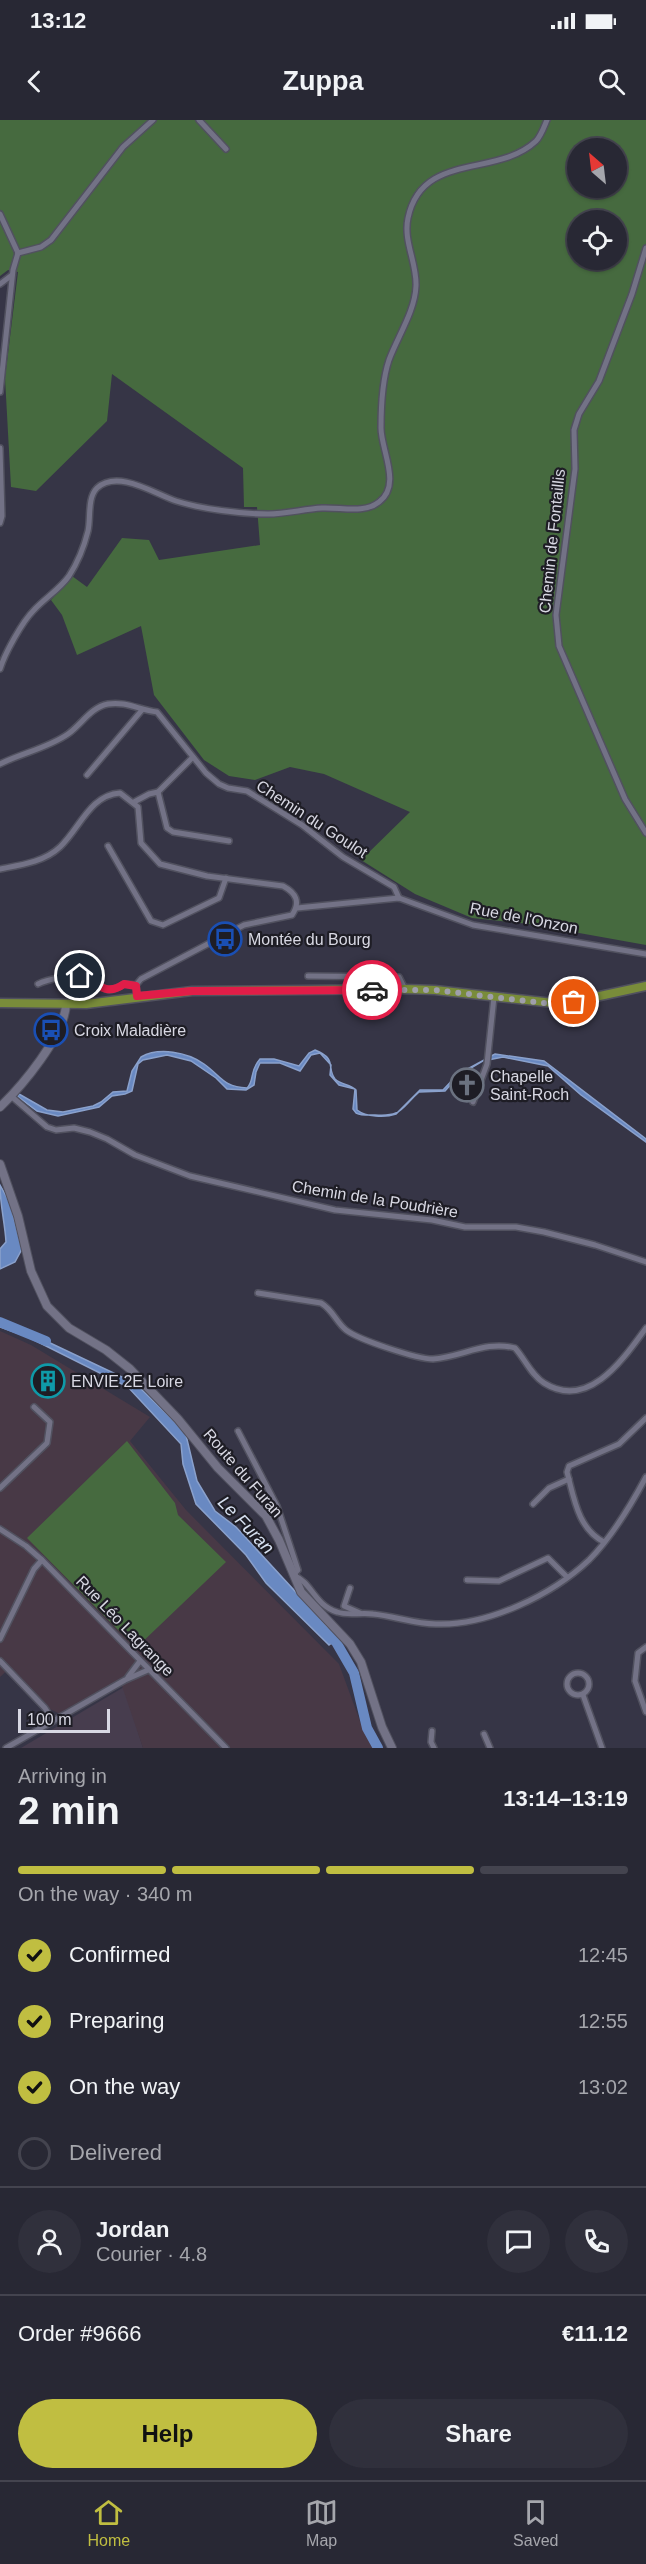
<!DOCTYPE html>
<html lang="en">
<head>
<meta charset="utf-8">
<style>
	:root { --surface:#282834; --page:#30303c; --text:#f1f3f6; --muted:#a5a6ac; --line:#44444f; --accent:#c0be41 }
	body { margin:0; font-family:Helvetica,sans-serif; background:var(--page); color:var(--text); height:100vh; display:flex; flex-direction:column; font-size:22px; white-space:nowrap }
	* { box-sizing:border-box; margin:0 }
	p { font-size:20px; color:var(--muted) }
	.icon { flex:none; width:33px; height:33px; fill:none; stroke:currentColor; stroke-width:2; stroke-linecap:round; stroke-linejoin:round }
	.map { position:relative; height:1628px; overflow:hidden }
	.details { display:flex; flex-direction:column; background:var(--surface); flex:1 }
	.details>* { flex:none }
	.needle { width:39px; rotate:332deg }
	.tools { position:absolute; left:567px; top:18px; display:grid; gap:12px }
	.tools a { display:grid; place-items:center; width:60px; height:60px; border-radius:50%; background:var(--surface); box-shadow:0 2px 4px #0004,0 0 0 2px var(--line); font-size:30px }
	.scale { position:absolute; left:18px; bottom:15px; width:92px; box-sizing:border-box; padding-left:6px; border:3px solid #d8d8e3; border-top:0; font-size:16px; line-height:21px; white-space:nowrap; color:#d8d8e3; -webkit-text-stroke:4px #1e1d25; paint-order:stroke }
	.pin { position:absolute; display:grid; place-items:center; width:51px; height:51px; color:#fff; margin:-26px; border:3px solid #fff; border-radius:50%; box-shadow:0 2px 6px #0007 }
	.courier { position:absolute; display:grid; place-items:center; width:60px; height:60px; margin:-30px; border:4px solid #e11d48; border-radius:50%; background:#fff; color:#222; box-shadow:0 2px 8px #0007 }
	.overview em { font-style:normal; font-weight:800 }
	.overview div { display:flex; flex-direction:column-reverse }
	.overview { display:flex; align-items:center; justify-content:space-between; height:102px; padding:0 18px }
	h1 { font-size:39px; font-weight:800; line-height:45px }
	.bar { display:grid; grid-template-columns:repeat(4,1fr); gap:9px 6px; align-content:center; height:72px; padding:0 18px }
	.bar i { height:8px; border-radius:4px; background:var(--line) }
	.bar .current { background:var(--accent) }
	.bar p { grid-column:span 4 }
	.line { display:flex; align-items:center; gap:15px; padding:0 18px; border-top:2px solid var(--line) }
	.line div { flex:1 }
	.round { display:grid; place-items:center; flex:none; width:63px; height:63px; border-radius:32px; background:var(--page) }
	ol { padding:0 18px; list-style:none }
	li { display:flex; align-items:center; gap:18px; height:66px }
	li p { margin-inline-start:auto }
	li .icon { padding:6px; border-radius:50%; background:var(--accent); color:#111; stroke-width:4 }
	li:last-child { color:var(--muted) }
	li i { width:33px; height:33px; border:3px solid var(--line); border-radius:50% }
	.primary-button { display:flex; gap:12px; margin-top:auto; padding:12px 18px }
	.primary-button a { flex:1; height:69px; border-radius:36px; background:var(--accent); color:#111; font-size:24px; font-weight:800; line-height:69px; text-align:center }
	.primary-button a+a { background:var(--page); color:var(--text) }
	.status { display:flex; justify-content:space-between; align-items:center; height:42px; padding:0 30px; background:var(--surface); direction:ltr }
	.status svg { height:16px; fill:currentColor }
	header { display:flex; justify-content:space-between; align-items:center; height:78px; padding:0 18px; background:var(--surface); font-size:27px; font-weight:800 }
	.tabs { display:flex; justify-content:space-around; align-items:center; height:84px; border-top:2px solid var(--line); background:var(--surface); font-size:16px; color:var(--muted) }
	.tabs a { display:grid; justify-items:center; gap:3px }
	.tabs .current { color:var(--accent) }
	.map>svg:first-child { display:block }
	.commercial { fill:#473d4e }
	.industrial { fill:#483946 }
	.green { fill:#466a3f; fill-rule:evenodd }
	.water { fill:#6989c2; stroke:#8aa1cc; stroke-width:1.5 }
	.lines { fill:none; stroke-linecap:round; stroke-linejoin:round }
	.river { stroke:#6989c2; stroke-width:10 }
	.street-casing { stroke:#51515f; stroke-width:8 }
	.secondary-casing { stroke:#51515f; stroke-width:10 }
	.primary-casing { stroke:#51515f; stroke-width:11 }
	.street { stroke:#737286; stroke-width:5 }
	.secondary { stroke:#737286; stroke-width:8 }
	.primary { stroke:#798c3a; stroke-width:8 }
	.done { stroke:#9f9fac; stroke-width:6; stroke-dasharray:0 10.8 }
	.route { stroke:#e11d48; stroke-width:8 }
	.labels { text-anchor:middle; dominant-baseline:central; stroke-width:4.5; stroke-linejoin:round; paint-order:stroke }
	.street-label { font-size:16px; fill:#d8d8e3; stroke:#1e1d25 }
	.poi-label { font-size:16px; fill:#d8d8e3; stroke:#1e1d25; text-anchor:start }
	.water-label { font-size:18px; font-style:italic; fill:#d7e1f1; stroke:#1e1d25 }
</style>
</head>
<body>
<div class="status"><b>13:12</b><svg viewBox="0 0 49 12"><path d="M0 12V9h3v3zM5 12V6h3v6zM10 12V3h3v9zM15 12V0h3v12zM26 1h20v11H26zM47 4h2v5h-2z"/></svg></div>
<header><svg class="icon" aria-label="back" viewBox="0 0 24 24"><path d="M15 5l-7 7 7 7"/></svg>Zuppa<svg class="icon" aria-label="search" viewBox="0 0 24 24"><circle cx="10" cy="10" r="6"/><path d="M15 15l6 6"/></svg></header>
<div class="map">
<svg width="646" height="1628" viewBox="0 0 646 1628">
	<rect width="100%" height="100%" fill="#363546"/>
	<polygon class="commercial" points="124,1567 143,1628 21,1628"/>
	<polygon class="industrial" points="0,1211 31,1225 150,1297 130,1321 186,1390 339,1544 361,1604 384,1628 143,1628 120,1560 60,1594 50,1589 11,1547 0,1557"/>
	<g class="green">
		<path d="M0,0H646V825L529,804L472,798L415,774L361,740L410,692L324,654L290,647L255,660L229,656L204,640L154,575L141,506L77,535L62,495L51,480L72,456L87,467L122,418L149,420L159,440L260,425L257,387H244L243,348L112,254L107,301L36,371L11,367L5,258L18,152L8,150L0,156ZM578,28H616V68H578ZM578,100H616V140H578Z"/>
		<polygon points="127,1321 175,1383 178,1395 226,1442 136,1528 27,1418"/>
	</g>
	<g class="water">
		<path d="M315,930C338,939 326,948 335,959C341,965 350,964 356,970L357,990C366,997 385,998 396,994L420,970H443L458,954L486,939L459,955L445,971L419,972C400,989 402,997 375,995C368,995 363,996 356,993L353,989L355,969L339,965L330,955L331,945L320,933L311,935L300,951L280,943H260L256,952L254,965L246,970L227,969L216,958L191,941L167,935L143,940L138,944L132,971L125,974L112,976L99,987L58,996L37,991L17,976L19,974L47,990L63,992L93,986L101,982L113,972L127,971L132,951L141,937C159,927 187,932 204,944C221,956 223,967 247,968C255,960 249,951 260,939H274L299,946L309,933Z"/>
		<polygon points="495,934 544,941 646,1019 646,1022 581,975 548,946 503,937 488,940 489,937"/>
		<path d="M0,1065L10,1083L22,1129L15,1142L0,1149V1129L6,1122C5,1103 0,1085 0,1065Z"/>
		<polygon points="0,1203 27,1212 135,1263 174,1301 186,1315 197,1361 215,1391 236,1407 338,1518 329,1525 266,1463 246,1435 196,1384 183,1344 181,1324 128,1267 28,1217 0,1207"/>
	</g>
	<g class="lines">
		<g class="river">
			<polyline points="0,1202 46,1221"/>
			<polyline points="326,1513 336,1522 354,1553 367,1608 378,1628"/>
		</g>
		<defs>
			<g id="street">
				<polyline points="199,0 226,29"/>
				<polyline points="0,94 18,133"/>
				<polyline points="646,128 632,174 599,261 579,294 574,310 575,349 556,495 559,526 625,679 646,713"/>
				<polyline points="18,133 41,127 51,120 123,27 153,0"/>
				<polyline points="0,164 12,155"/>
				<polyline points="0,272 13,150 18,133"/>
				<polyline points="0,328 2,396 0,403"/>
				<path d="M0,549C5,533 22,502 34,490C45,478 60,469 69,456C78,442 84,427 88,411C91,398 87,378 97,368C118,349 155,374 176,381C201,389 242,394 268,394C286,394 304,389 322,388C341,387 364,394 379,382C402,365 381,330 381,308C381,285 382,261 389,240C398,216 415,191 416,166C417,143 403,121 408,98C422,31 497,58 536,21C541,16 544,7 547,0"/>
				<path d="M0,644C22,633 48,628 68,614C81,605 91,587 108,584C126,581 139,590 157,592L206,653L219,664L228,668L247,671L302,705L343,737L394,767L399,778"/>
				<polyline points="87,655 142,590"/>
				<polyline points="158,672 167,708 173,712 229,721"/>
				<polyline points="134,682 149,674 158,672 193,637"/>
				<polyline points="108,726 151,801 163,805 219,778 226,758"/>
				<path d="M0,749C21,745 44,742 60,727C80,708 90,675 120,673L138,687L141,723L160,744L207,756L283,766C296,773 301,782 292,795L244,805L141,859L136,865L137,876"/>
				<polyline points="297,788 399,778 473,805 646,834"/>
				<polyline points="308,856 399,857 405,869"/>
				<path d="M38,864C48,859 70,855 81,856C102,860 101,879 124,864L136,865"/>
				<polyline points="11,976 47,1007 56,1010 74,1008 90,1012 107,1019 135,1035 190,1056 335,1090 432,1100 465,1107 516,1107 544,1112 595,1125 646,1142"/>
				<polyline points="473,982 487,944 494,877"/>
				<path d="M258,1173L321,1183C333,1190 336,1202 346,1210C359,1220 417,1239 433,1239C462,1237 486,1220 515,1228C525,1239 531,1255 544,1263C589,1291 624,1238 646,1208"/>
				<path d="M238,1311L277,1386L298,1450L293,1455C312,1462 314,1485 337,1492C349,1496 361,1492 373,1494C394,1496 415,1504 436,1504C488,1506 552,1475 589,1440C611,1418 631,1385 646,1357"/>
				<polyline points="0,1368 47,1323 50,1302 34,1287"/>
				<polyline points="533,1384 549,1368 569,1359"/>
				<polyline points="0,1409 26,1426 42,1440 226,1628"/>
				<path d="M604,1422C578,1409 574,1378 567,1352L569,1346L619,1324L646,1298"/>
				<polyline points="467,1460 499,1461 548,1438 567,1457"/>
				<polyline points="350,1468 344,1486 360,1493"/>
				<polyline points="0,1519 34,1449 42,1440"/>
				<polyline points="646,1527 638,1533 635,1561 646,1592"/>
				<polyline points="0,1541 45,1588 53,1601"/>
				<circle cx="578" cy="1564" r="11"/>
				<polyline points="128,1557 140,1541"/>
				<polyline points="583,1575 602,1628"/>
				<polyline points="432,1611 431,1622 434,1628"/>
				<polyline points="484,1614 490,1628"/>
				<polyline points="6,1628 125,1560 148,1550"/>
			</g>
			<g id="secondary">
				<path d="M0,987C22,966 64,916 66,885"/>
				<polyline points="0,1044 18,1096 31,1151 47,1186 69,1208 106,1230 130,1249 178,1299 218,1348 266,1396 279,1420 301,1472 350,1524 361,1542 382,1607 392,1628"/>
			</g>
			<polyline id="primary" points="0,883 86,884 192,871 405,869 435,870 563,884 646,866"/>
		</defs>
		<use href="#street" class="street-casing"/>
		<use href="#secondary" class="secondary-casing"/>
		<use href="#primary" class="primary-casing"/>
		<use href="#street" class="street"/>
		<use href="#secondary" class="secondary"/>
		<use href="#primary" class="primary"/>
	</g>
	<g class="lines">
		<polyline class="done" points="372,870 435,870 543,883 574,882"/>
		<path class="route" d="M80,856C99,863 105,877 124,864L136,866L137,876L192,871L372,870"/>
	</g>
	<defs>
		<symbol id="bus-ring" viewBox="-11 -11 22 22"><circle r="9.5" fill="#1e1d25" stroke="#1a4fb4" stroke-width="1.5"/><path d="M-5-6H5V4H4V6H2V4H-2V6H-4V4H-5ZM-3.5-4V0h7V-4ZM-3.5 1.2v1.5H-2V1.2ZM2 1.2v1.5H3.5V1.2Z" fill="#1a4fb4"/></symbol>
		<symbol id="church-ring" viewBox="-11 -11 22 22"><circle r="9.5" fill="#1e1d25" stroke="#6b7280" stroke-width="1.5"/><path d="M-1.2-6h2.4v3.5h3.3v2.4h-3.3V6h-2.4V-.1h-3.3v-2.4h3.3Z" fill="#6b7280"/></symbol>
		<symbol id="building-ring" viewBox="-11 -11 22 22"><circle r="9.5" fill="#1e1d25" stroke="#0f9aa8" stroke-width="1.5"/><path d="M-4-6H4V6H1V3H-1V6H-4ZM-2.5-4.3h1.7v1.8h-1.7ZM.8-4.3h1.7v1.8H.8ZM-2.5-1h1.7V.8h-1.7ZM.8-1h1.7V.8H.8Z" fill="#0f9aa8"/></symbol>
	</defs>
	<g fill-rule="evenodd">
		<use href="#bus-ring" x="206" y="800" width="38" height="38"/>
		<use href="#bus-ring" x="32" y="891" width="38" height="38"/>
		<use href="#church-ring" x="448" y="946" width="38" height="38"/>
		<use href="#building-ring" x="29" y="1242" width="38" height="38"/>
	</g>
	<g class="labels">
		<g class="street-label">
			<text transform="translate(552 421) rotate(-84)">Chemin de Fontaillis</text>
			<text transform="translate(312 699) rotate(33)">Chemin du Goulot</text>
			<text transform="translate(524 798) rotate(11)">Rue de l'Onzon</text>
			<text transform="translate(375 1079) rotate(9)">Chemin de la Poudrière</text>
			<text transform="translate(243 1353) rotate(49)">Route du Furan</text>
			<text transform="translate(125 1506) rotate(46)">Rue Léo Lagrange</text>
		</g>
		<g class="poi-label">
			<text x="248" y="819">Montée du Bourg</text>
			<text x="74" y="910">Croix Maladière</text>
			<text x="490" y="956">Chapelle<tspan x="490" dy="18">Saint-Roch</tspan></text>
			<text x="71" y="1261">ENVIE 2E Loire</text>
		</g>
		<g class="water-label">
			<text transform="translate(246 1405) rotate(46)">Le Furan</text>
		</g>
	</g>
</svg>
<div class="tools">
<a><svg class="needle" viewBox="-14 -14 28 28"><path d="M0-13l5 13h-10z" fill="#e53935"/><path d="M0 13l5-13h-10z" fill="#a5a6ac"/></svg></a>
<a><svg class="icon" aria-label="locate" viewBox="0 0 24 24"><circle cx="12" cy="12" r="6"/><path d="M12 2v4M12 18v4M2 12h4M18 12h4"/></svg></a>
</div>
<div class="scale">100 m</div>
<div class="pin" style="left:574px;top:882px;background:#ea580c"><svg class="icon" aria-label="bag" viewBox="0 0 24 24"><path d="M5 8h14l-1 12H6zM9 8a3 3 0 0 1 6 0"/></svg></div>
<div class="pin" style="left:80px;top:856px;background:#1f2937"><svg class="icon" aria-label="home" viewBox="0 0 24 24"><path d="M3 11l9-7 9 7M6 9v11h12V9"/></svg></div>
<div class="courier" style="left:372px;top:870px"><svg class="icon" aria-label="car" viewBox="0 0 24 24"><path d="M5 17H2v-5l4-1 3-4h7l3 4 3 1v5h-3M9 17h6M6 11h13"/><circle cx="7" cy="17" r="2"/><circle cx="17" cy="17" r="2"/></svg></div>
</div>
<section class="details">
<div class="overview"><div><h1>2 min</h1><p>Arriving in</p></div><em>13:14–13:19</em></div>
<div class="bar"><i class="current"></i><i class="current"></i><i class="current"></i><i></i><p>On the way · 340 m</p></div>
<ol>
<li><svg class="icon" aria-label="check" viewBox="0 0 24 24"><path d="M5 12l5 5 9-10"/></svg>Confirmed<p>12:45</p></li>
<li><svg class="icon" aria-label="check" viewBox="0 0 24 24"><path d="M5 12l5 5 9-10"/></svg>Preparing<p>12:55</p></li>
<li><svg class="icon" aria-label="check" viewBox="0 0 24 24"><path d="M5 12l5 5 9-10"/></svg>On the way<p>13:02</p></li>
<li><i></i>Delivered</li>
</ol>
<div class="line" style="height:108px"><a class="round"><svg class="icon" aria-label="person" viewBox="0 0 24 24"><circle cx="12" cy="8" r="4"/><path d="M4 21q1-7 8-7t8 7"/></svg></a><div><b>Jordan</b><p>Courier · 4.8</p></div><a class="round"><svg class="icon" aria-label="chat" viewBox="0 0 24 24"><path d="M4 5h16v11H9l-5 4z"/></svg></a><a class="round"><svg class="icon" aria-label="phone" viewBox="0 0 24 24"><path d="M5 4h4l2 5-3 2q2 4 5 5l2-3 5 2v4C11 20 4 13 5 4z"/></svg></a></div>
<div class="line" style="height:78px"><div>Order #9666</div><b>€11.12</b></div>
<div class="primary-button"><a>Help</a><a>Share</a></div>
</section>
<nav class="tabs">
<a class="current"><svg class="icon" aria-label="home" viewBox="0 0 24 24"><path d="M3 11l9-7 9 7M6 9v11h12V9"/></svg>Home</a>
<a><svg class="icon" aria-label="map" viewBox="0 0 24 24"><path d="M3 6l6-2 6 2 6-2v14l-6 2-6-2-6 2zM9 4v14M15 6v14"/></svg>Map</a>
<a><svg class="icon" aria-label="saved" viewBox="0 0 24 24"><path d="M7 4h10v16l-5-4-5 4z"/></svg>Saved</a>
</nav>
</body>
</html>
